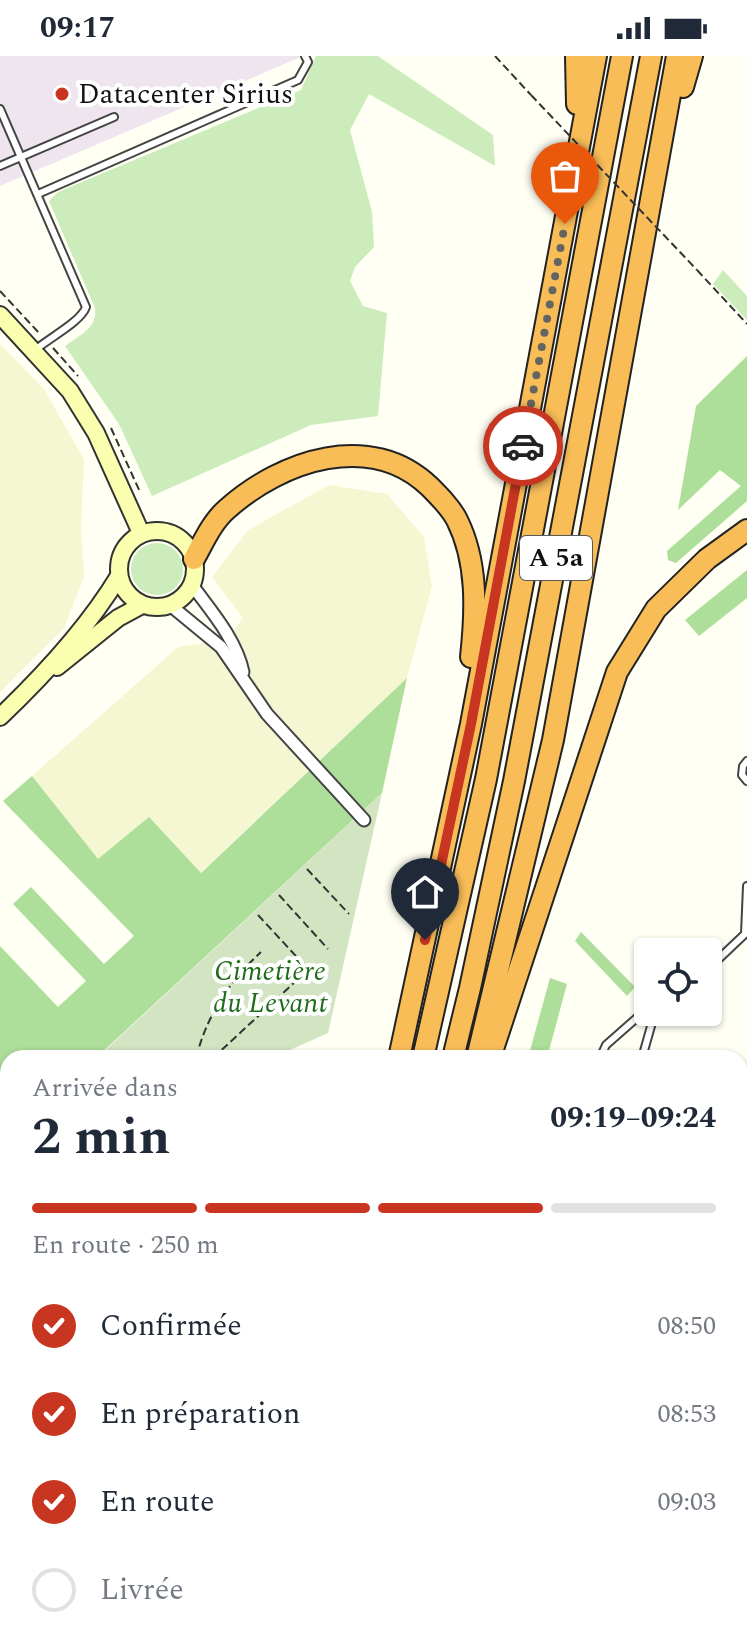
<!DOCTYPE html>
<html lang="fr">
<head>
<meta charset="utf-8">
<style>
	:root { --surface:#fff; --page:#f2f2f3; --text:#1f2937; --muted:#747a83; --line:#e0e1e3; --accent:#c83622 }
	body { margin:0; font-family:Spectral,serif; background:var(--page); color:var(--text); height:100vh; display:flex; flex-direction:column; font-size:30px; white-space:nowrap }
	* { box-sizing:border-box; margin:0 }
	p { font-size:26px; color:var(--muted) }
	.icon { flex:none; width:44px; height:44px; fill:none; stroke:currentColor; stroke-width:2; stroke-linecap:round; stroke-linejoin:round }
	.map { position:relative; flex:1; overflow:hidden }
	.drawer { position:absolute; left:0px; top:994px; width:748px; height:602px; display:flex; flex-direction:column; background:var(--surface); border-radius:24px 24px 0 0; box-shadow:0 2px 6px #0004 }
	.drawer>* { flex:none }
	.buttons { position:absolute; left:634px; top:882px; display:grid; gap:16px }
	.buttons a { display:grid; place-items:center; width:88px; height:88px; border-radius:8px; background:var(--surface); box-shadow:0 2px 6px #0004; font-size:40px }
	.pin { position:absolute; display:grid; place-items:center; width:68px; height:68px; color:#fff; margin:-82px -34px; border-radius:50% 50% 50% 0; rotate:-45deg; box-shadow:0 0 8px #0007 }
	.pin .icon { rotate:45deg }
	.courier { position:absolute; display:grid; place-items:center; width:80px; height:80px; margin:-40px; border:6px solid #c83622; border-radius:50%; background:#fff; color:#222; box-shadow:0 2px 10px #0007 }
	.head em { font-style:normal; font-weight:700 }
	.head div { display:flex; flex-direction:column-reverse }
	.head { display:flex; align-items:center; justify-content:space-between; height:136px; padding:0 32px }
	h1 { font-size:52px; font-weight:700; line-height:60px }
	.bar { display:grid; grid-template-columns:repeat(4,1fr); gap:12px 8px; align-content:center; height:96px; padding:0 32px }
	.bar i { height:10px; border-radius:6px; background:var(--line) }
	.bar .current { background:var(--accent) }
	.bar p { grid-column:span 4 }
	ol { padding:0 32px; list-style:none }
	li { display:flex; align-items:center; gap:24px; height:88px }
	li p { margin-inline-start:auto }
	li .icon { padding:8px; border-radius:50%; background:var(--accent); color:#fff; stroke-width:4 }
	li:last-child { color:var(--muted) }
	li i { width:44px; height:44px; border:4px solid var(--line); border-radius:50% }
	.status { display:flex; justify-content:space-between; align-items:center; height:56px; padding:0 40px; background:var(--surface); direction:ltr }
	.status svg { height:22px; fill:currentColor }
	.map>svg:first-child { display:block }
	.industrial { fill:#efe5ee }
	.farmland { fill:#f4f7d2 }
	.green { fill:#ccecbb }
	.forest { fill:#adde9a }
	.cemetery { fill:#d3e4c3 }
	.lines { fill:none; stroke-linecap:round; stroke-linejoin:round }
	.lane-casing { stroke:#444; stroke-width:10 }
	.street-casing { stroke:#444; stroke-width:15 }
	.secondary-casing { stroke:#333; stroke-width:20 }
	.highway-casing { stroke:#222; stroke-width:24 }
	.path { stroke:#333; stroke-width:2; stroke-dasharray:8 4; stroke-linecap:butt }
	.lane { stroke:#fff; stroke-width:6 }
	.street { stroke:#fff; stroke-width:11 }
	.secondary { stroke:#faffaf; stroke-width:16 }
	.highway { stroke:#f9bd58; stroke-width:20 }
	.path-bridge { stroke:#333; stroke-width:2; stroke-dasharray:8 4; stroke-linecap:butt }
	.done { stroke:#646460; stroke-width:8; stroke-dasharray:0 14.4 }
	.route { stroke:#c83622; stroke-width:10 }
	.poi-dot { fill:#c83622; stroke:#fff; stroke-width:3 }
	.labels { text-anchor:middle; dominant-baseline:central; stroke-width:8; stroke-linejoin:round; paint-order:stroke }
	.shield { fill:#fff; stroke:#585858; stroke-width:2 }
	.shield-label { font-size:26px; font-weight:bold; fill:#111 }
	.poi-label { font-size:28px; fill:#111; stroke:#fff; text-anchor:start }
	.park-label { font-size:28px; font-style:italic; fill:#206c1d; stroke:#fff }
</style>
</head>
<body>
<div class="status"><b>09:17</b><svg viewBox="0 0 49 12"><path d="M0 12V9h3v3zM5 12V6h3v6zM10 12V3h3v9zM15 12V0h3v12zM26 1h20v11H26zM47 4h2v5h-2z"/></svg></div>
<div class="map">
<svg width="747" height="1595" viewBox="0 0 747 1595">
	<rect width="100%" height="100%" fill="#fffff4"/>
	<polygon class="industrial" points="0,0 303,0 0,130"/>
	<g class="farmland">
		<polygon points="0,288 44,333 84,404 81,472 84,521 64,572 0,636"/>
		<polygon points="329,429 387,438 424,481 432,530 407,622 200,817 98,804 32,720 178,591 227,584 243,562 212,521 248,474"/>
		<polygon points="8,1145 8,1360 0,1351 0,1150"/>
	</g>
	<g class="green">
		<path d="M316,0H378L493,79L495,110L369,38L350,74L372,156L374,191L355,211L350,225L363,250L387,257L378,360L311,369L152,440L119,368L65,290C79,280 98,272 95,252L49,145L58,136L301,34Z"/>
		<polygon points="723,214 747,240 747,264 713,228"/>
		<circle cx="157" cy="513" r="26"/>
	</g>
	<g class="forest">
		<polygon points="747,300 747,445 676,507 668,504 667,495 741,430 720,414 678,454 696,350"/>
		<polygon points="747,514 747,542 699,580 685,564"/>
		<polygon points="407,622 382,737 96,1002 8,1002 8,1128 0,1119 0,890 58,951 86,925 13,848 31,831 104,908 134,880 3,745 32,720 98,803 149,761 201,817"/>
		<polygon points="581,876 635,931 627,940 575,885"/>
		<polygon points="550,922 567,928 547,1002 528,1002"/>
	</g>
	<polygon class="cemetery" points="382,737 328,977 272,1002 97,1002"/>
	<g class="lines">
		<defs>
			<g id="lane">
				<path d="M0,53L86,251C81,266 47,283 34,295"/>
				<polyline points="0,110 114,61"/>
				<polyline points="38,138 298,24 308,6 305,0"/>
				<polyline points="747,705 743,710 742,719 747,725"/>
				<polyline points="708,913 745,878 747,830"/>
				<polyline points="600,1002 606,989 648,952"/>
				<polyline points="642,1002 655,956"/>
				<polyline points="740,1116 747,1110"/>
				<polyline points="740,1227 747,1234"/>
				<polyline points="0,1463 8,1471"/>
				<polyline points="740,1543 747,1538"/>
				<polyline points="115,1588 121,1595"/>
				<polyline points="682,1588 689,1595"/>
				<polyline points="724,1588 730,1595"/>
			</g>
			<g id="street">
				<path d="M192,529C211,555 236,583 243,616"/>
				<polyline points="170,549 221,591 267,658 364,764"/>
			</g>
			<g id="secondary">
				<polyline points="0,259 70,335 96,377 141,477"/>
				<circle cx="157" cy="513" r="38"/>
				<polyline points="57,611 118,562 142,549"/>
				<path d="M0,661C44,619 87,573 119,520"/>
				<polyline points="0,1382 8,1391"/>
				<polyline points="191,1588 197,1595"/>
			</g>
			<g id="highway">
				<polyline points="576,0 577,48"/>
				<polyline points="683,31 692,0"/>
				<path d="M194,503C204,485 212,466 227,453C282,404 371,374 430,431C440,441 451,452 457,464C478,506 476,555 471,601"/>
				<polyline points="399,1002 471,668 596,0"/>
				<polyline points="423,1002 486,723 622,0"/>
				<polyline points="453,1002 470,932 514,725 651,0"/>
				<polyline points="477,1002 553,684 677,0"/>
				<polyline points="490,1002 617,616 656,553 707,503 747,474"/>
				<polyline points="214,1595 217,1588"/>
				<polyline points="248,1595 251,1588"/>
				<polyline points="264,1595 267,1588"/>
			</g>
		</defs>
		<use href="#lane" class="lane-casing"/>
		<use href="#street" class="street-casing"/>
		<use href="#secondary" class="secondary-casing"/>
		<use href="#highway" class="highway-casing"/>
		<g class="path">
			<polyline points="495,0 531,39"/>
			<polyline points="697,214 747,268"/>
			<polyline points="0,235 40,278"/>
			<polyline points="53,292 78,320"/>
			<polyline points="111,372 140,436"/>
			<polyline points="307,813 349,858"/>
			<polyline points="279,839 328,893"/>
			<polyline points="258,859 307,912"/>
			<path d="M196,1002C207,959 229,926 261,896"/>
			<polyline points="213,1002 296,925 303,915"/>
			<polyline points="740,1083 747,1076"/>
			<polyline points="740,1130 747,1137"/>
			<polyline points="740,1162 747,1170"/>
			<polyline points="740,1184 747,1191"/>
			<polyline points="740,1250 747,1258"/>
			<polyline points="740,1265 747,1258"/>
			<polyline points="740,1276 747,1284"/>
			<polyline points="0,1422 8,1431"/>
			<polyline points="740,1586 747,1579"/>
			<polyline points="171,1588 177,1594"/>
		</g>
		<use href="#lane" class="lane"/>
		<use href="#street" class="street"/>
		<use href="#secondary" class="secondary"/>
		<use href="#highway" class="highway"/>
		<polyline class="path-bridge" points="531,39 697,214"/>
	</g>
	<g class="lines">
		<polyline class="done" points="523,390 565,168"/>
		<polyline class="route" points="425,884 471,668 523,390"/>
	</g>
	<circle class="poi-dot" cx="62" cy="38" r="8"/>
	<g class="labels">
		<rect class="shield" x="520" y="480" width="72" height="44" rx="6"/>
		<g class="shield-label">
			<text x="556" y="502">A 5a</text>
		</g>
		<g class="poi-label">
			<text x="78" y="38">Datacenter Sirius</text>
		</g>
		<g class="park-label">
			<text x="270" y="915">Cimetière<tspan x="270" dy="32">du Levant</tspan></text>
		</g>
	</g>
</svg>
<div class="buttons">
<a><svg class="icon" aria-label="locate" viewBox="0 0 24 24"><circle cx="12" cy="12" r="6"/><path d="M12 2v4M12 18v4M2 12h4M18 12h4"/></svg></a>
</div>
<div class="pin" style="left:565px;top:168px;background:#ea580c"><svg class="icon" aria-label="bag" viewBox="0 0 24 24"><path d="M5 8h14l-1 12H6zM9 8a3 3 0 0 1 6 0"/></svg></div>
<div class="pin" style="left:425px;top:884px;background:#1f2937"><svg class="icon" aria-label="home" viewBox="0 0 24 24"><path d="M3 11l9-7 9 7M6 9v11h12V9"/></svg></div>
<div class="courier" style="left:523px;top:390px"><svg class="icon" aria-label="car" viewBox="0 0 24 24"><path d="M5 17H2v-5l4-1 3-4h7l3 4 3 1v5h-3M9 17h6M6 11h13"/><circle cx="7" cy="17" r="2"/><circle cx="17" cy="17" r="2"/></svg></div>
<section class="drawer">
<div class="head"><div><h1>2 min</h1><p>Arrivée dans</p></div><em>09:19–09:24</em></div>
<div class="bar"><i class="current"></i><i class="current"></i><i class="current"></i><i></i><p>En route · 250 m</p></div>
<ol>
<li><svg class="icon" aria-label="check" viewBox="0 0 24 24"><path d="M5 12l5 5 9-10"/></svg>Confirmée<p>08:50</p></li>
<li><svg class="icon" aria-label="check" viewBox="0 0 24 24"><path d="M5 12l5 5 9-10"/></svg>En préparation<p>08:53</p></li>
<li><svg class="icon" aria-label="check" viewBox="0 0 24 24"><path d="M5 12l5 5 9-10"/></svg>En route<p>09:03</p></li>
<li><i></i>Livrée</li>
</ol>
</section>
</div>
</body>
</html>
